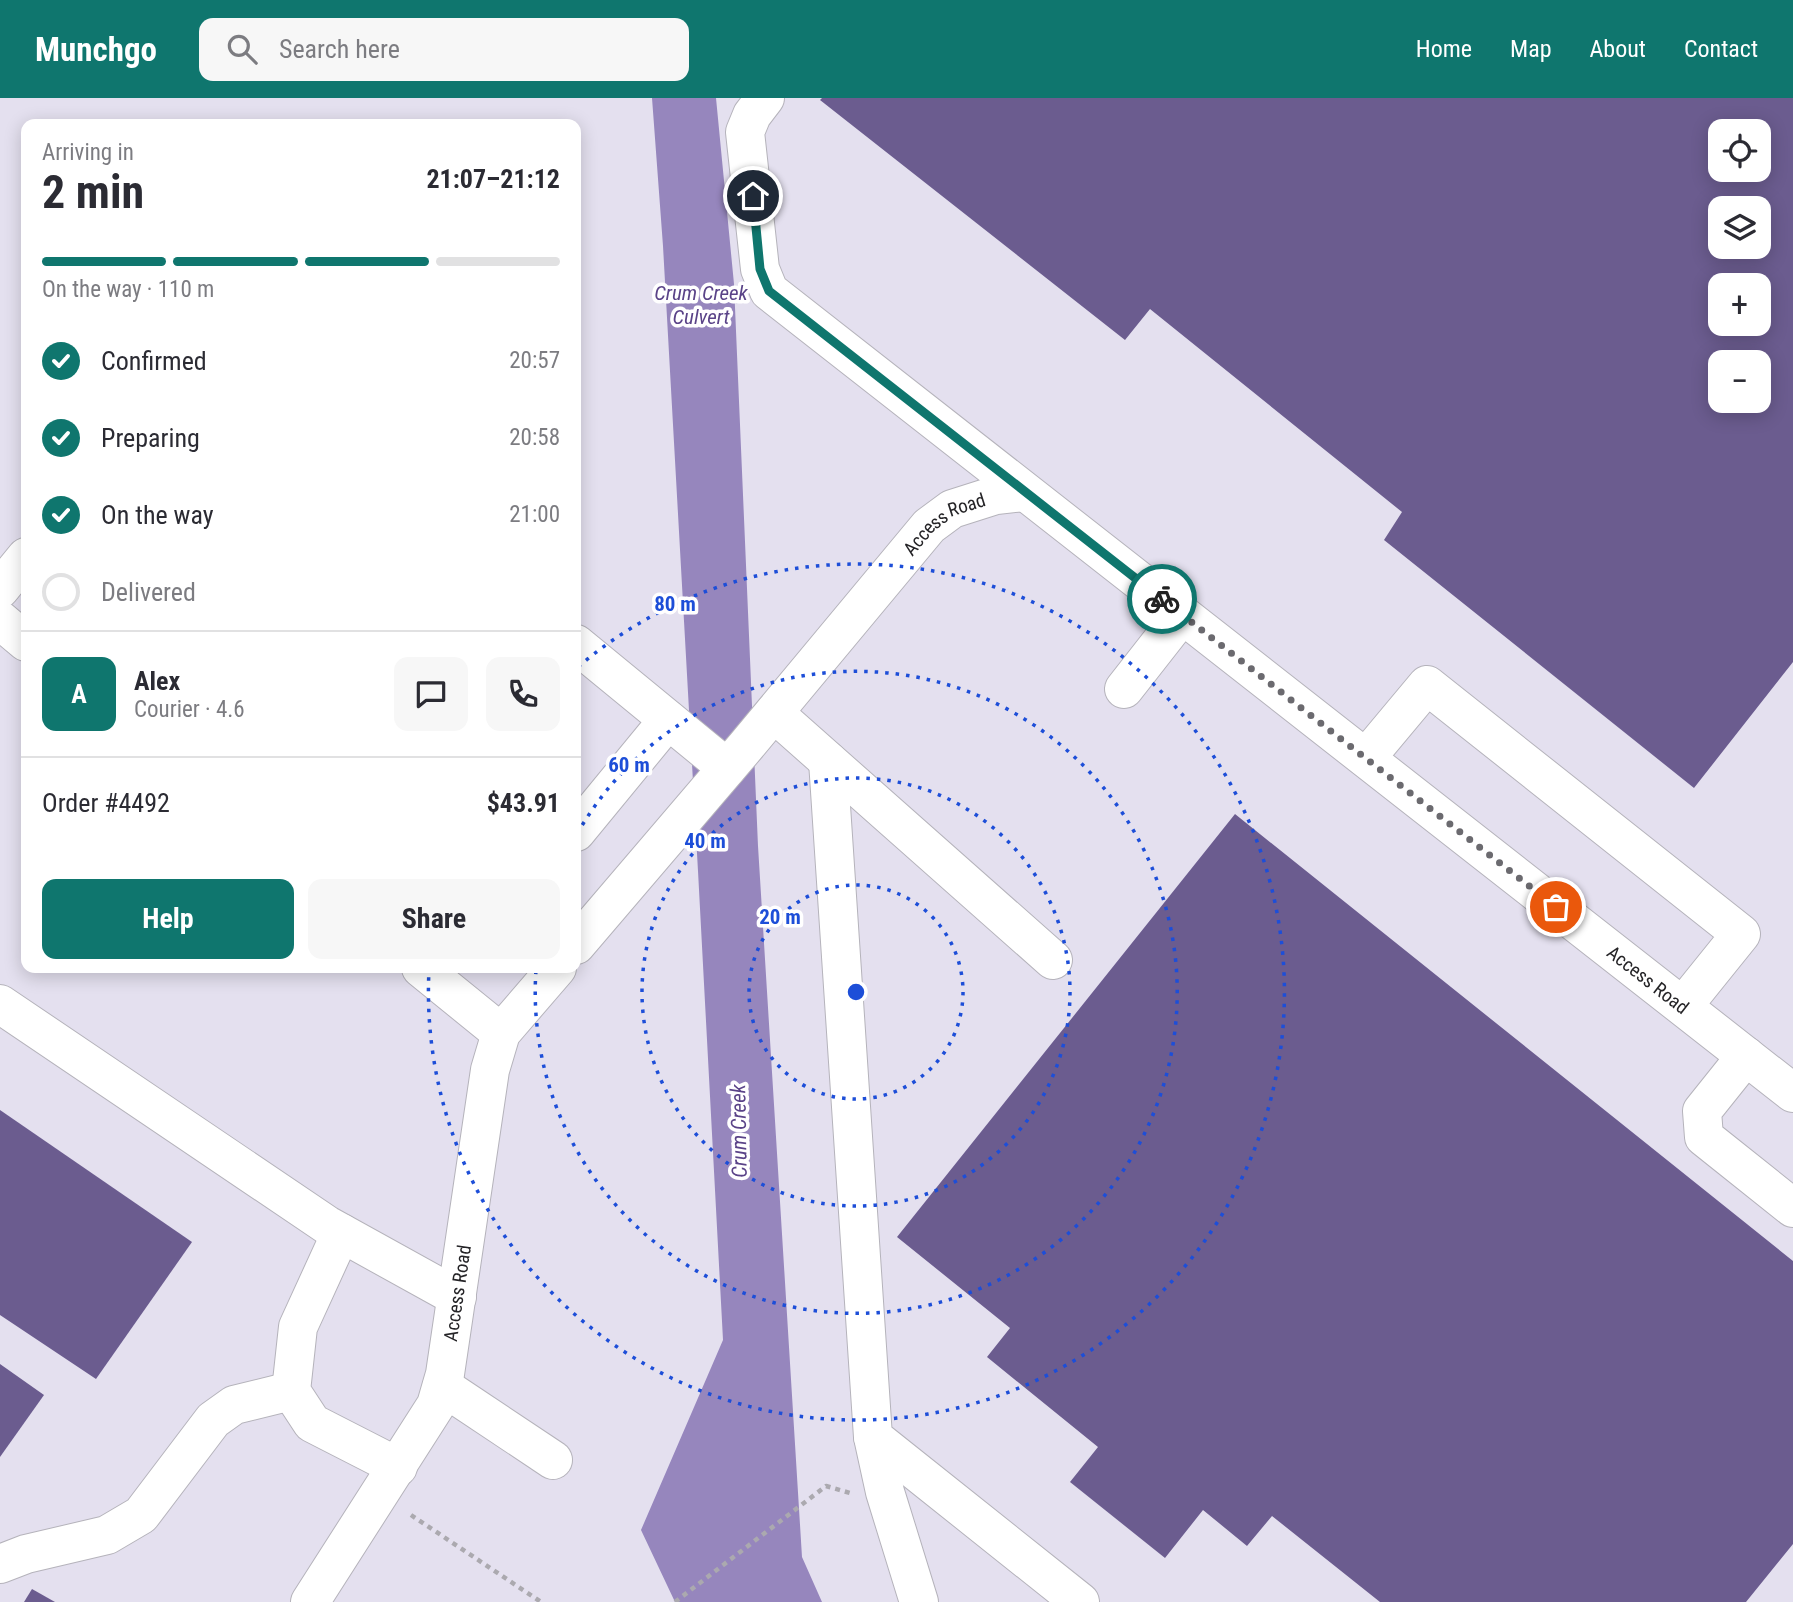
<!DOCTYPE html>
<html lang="en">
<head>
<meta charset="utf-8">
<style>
	:root { --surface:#fff; --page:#f7f7f7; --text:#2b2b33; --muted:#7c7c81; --line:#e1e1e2; --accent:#0f766e }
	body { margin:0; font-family:"Roboto Condensed",sans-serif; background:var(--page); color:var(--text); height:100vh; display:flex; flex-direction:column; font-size:26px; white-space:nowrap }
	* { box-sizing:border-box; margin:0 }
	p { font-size:23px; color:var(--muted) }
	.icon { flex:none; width:38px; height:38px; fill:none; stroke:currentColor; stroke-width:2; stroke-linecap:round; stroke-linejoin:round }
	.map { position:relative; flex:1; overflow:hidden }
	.panel { position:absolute; left:21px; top:21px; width:560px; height:854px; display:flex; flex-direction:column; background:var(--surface); border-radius:14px; box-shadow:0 4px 18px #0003 }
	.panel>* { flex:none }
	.fabs { position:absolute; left:1708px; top:21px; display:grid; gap:14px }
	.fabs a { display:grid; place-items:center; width:63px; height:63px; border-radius:14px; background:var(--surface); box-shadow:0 4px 18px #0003; font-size:35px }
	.pin { position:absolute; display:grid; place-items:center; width:60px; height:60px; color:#fff; margin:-30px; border:4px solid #fff; border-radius:50%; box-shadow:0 2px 7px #0007 }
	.courier { position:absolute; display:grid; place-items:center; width:70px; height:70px; margin:-35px; border:5px solid #0f766e; border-radius:50%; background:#fff; color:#222; box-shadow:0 2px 9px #0007 }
	.headline em { font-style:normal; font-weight:700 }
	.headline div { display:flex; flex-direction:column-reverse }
	.headline { display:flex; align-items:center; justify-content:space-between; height:119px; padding:0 21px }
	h1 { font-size:46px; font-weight:700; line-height:52px }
	.bar { display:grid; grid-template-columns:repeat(4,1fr); gap:10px 7px; align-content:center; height:84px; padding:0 21px }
	.bar i { height:9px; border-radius:5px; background:var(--line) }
	.bar .current { background:var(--accent) }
	.bar p { grid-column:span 4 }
	.line { display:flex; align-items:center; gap:18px; padding:0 21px; border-top:2px solid var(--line) }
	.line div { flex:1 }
	.round { display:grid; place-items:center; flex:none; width:74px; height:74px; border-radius:14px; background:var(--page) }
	ol { padding:0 21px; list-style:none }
	li { display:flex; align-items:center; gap:21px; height:77px }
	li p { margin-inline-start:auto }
	li .icon { padding:7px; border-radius:50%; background:var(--accent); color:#fff; stroke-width:4 }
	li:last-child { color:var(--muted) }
	li i { width:38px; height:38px; border:4px solid var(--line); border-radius:50% }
	.primary-button { display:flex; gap:14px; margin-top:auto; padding:14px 21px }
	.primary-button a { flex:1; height:80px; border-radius:14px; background:var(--accent); color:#fff; font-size:28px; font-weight:700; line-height:80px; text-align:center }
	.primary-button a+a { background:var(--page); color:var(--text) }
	header { display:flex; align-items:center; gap:42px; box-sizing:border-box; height:98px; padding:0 35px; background:var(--accent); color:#fff }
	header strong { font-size:33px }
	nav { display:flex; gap:38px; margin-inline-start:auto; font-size:24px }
	.search { width:490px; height:63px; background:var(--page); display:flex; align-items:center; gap:18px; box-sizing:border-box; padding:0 24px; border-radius:14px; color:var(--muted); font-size:26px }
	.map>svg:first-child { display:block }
	.built { fill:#e4e0ef; fill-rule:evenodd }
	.water { fill:#9686bd }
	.building { fill:#6b5c8f; fill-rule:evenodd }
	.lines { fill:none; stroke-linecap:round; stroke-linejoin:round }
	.minor-casing { stroke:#b5b3bb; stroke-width:40 }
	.path { stroke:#aba9af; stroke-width:4.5; stroke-dasharray:5 5; stroke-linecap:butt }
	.minor { stroke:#fff; stroke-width:38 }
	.done { stroke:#6b6a6f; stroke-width:7; stroke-dasharray:0 12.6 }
	.route { stroke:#0f766e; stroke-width:9 }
	.ring { fill:none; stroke:#1d4ed8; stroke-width:3.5; stroke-dasharray:3.5 7 }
	.labels { text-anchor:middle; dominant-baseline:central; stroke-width:7; stroke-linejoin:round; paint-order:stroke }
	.street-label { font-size:19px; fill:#252427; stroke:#fff }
	.water-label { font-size:21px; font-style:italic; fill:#5a4388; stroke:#fff }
	.centre { fill:#1d4ed8; stroke:#fff; stroke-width:3.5 }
	.ring-label { font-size:21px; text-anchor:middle; font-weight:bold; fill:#1d4ed8; stroke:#fff; stroke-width:7; stroke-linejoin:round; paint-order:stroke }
</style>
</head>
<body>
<header>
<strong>Munchgo</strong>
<div class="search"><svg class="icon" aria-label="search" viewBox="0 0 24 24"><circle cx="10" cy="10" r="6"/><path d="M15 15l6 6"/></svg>Search here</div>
<nav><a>Home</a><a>Map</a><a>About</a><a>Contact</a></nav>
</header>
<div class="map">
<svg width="1793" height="1504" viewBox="0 0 1793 1504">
	<rect width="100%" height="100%" fill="#eeecf4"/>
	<path class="built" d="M0,0H1793V1504H0ZM26,26H576V870H26ZM1720,33H1759V72H1720ZM1720,110H1759V149H1720ZM1720,187H1759V226H1720ZM1720,264H1759V303H1720Z"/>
	<polygon class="water" points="652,0 716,0 734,186 758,748 802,1459 822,1504 675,1504 641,1432 723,1242 698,773 663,148"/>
	<g class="building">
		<path d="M822,0H1793V564L1694,690L1384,442L1402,414L1150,211L1125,242L820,2ZM1720,33H1759V72H1720ZM1720,110H1759V149H1720ZM1720,187H1759V226H1720ZM1720,264H1759V303H1720Z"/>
		<polygon points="1235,716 1793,1163 1793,1446 1746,1504 1380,1504 1272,1418 1247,1448 1203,1412 1165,1460 1070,1384 1098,1349 987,1259 1010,1230 897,1139"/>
		<polygon points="0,1012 192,1144 96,1281 0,1217"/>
		<polygon points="0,1266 44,1297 0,1359"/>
		<polygon points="32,1491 55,1504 24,1504"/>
	</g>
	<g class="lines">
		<defs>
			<g id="minor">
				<path id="s1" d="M765,0L752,17L745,34L760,171L769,193L1793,995"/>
				<polyline points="0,491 26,459"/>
				<polyline points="0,522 26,544"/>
				<polyline points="576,546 727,670"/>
				<polyline points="1124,591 1182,517"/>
				<polyline points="774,615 1053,862"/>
				<polyline points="1366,660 1427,587 1741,836 1683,908"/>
				<polyline points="828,663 873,1339 1080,1504"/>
				<polyline points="576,734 668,622"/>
				<path id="s2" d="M576,847L746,648L929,428L952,411L996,397L1024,394"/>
				<polyline points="421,870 501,935"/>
				<polyline points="0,906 327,1127 457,1199"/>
				<polyline points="1746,958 1702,1013 1704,1039 1793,1110"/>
				<polyline points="341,1135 298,1229 291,1293 312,1325 398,1369"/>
				<polyline points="442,1288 553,1362"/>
				<polyline points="873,1339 885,1394 919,1504"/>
				<polyline points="0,1466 26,1456 107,1437 141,1417 213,1322 234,1307 291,1293"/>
				<path id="s3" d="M310,1504L436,1307L445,1276L490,972L501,935L557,870"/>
			</g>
		</defs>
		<use href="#minor" class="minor-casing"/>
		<g class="path">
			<polyline points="411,1417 541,1504"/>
			<polyline points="675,1504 826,1388 850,1395"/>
		</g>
		<use href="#minor" class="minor"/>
	</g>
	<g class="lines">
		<polyline class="done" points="1162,501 1556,809"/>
		<polyline class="route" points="753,98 760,171 769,193 1162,501"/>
	</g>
	<g class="ring">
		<circle cx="856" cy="894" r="107"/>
		<circle cx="856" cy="894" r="214"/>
		<path d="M577 736A321 321 0 1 1 536 872"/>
		<path d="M578 569A428 428 0 1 1 429 872"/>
	</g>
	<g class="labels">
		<g class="street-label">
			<text stroke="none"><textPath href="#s2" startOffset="562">Access Road</textPath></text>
			<text stroke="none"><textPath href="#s1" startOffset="1318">Access Road</textPath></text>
			<text stroke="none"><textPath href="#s3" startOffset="348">Access Road</textPath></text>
		</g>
		<g class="water-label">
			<text x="701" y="195">Crum Creek<tspan x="701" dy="24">Culvert</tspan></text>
			<text transform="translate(739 1033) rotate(-91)">Crum Creek</text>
		</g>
	</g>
	<circle cx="856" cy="894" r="10" class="centre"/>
	<g class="ring-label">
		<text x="675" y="513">80 m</text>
		<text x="629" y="674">60 m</text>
		<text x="705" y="750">40 m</text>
		<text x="780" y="826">20 m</text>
	</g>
</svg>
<div class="fabs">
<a><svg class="icon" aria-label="locate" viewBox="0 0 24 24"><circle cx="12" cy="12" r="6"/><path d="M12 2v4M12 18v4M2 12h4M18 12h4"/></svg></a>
<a><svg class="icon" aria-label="layers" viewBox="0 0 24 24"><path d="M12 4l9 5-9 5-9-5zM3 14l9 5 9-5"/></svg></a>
<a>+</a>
<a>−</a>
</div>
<div class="pin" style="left:1556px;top:809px;background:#ea580c"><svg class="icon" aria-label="bag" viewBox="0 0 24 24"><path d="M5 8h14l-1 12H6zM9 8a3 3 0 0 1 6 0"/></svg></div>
<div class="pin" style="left:753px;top:98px;background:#1f2937"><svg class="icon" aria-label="home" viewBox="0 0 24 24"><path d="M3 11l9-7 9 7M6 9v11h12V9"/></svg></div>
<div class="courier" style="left:1162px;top:501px"><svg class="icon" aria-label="bike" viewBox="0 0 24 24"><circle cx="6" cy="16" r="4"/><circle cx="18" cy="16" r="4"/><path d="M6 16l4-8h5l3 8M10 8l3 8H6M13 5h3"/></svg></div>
<section class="panel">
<div class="headline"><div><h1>2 min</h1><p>Arriving in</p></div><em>21:07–21:12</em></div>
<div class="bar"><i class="current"></i><i class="current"></i><i class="current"></i><i></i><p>On the way · 110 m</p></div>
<ol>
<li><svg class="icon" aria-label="check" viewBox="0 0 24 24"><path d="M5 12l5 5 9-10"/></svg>Confirmed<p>20:57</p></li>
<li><svg class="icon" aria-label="check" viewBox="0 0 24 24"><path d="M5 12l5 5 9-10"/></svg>Preparing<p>20:58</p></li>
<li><svg class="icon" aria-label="check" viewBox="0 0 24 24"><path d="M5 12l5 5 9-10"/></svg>On the way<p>21:00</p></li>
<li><i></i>Delivered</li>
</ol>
<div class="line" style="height:126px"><b class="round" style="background:var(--accent);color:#fff">A</b><div><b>Alex</b><p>Courier · 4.6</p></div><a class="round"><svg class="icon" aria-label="chat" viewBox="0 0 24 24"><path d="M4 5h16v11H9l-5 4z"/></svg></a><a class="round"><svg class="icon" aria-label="phone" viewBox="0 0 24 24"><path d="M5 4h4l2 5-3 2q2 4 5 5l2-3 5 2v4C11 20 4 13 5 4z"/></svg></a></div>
<div class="line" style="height:91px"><div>Order #4492</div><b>$43.91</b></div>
<div class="primary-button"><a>Help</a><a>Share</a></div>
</section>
</div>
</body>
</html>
